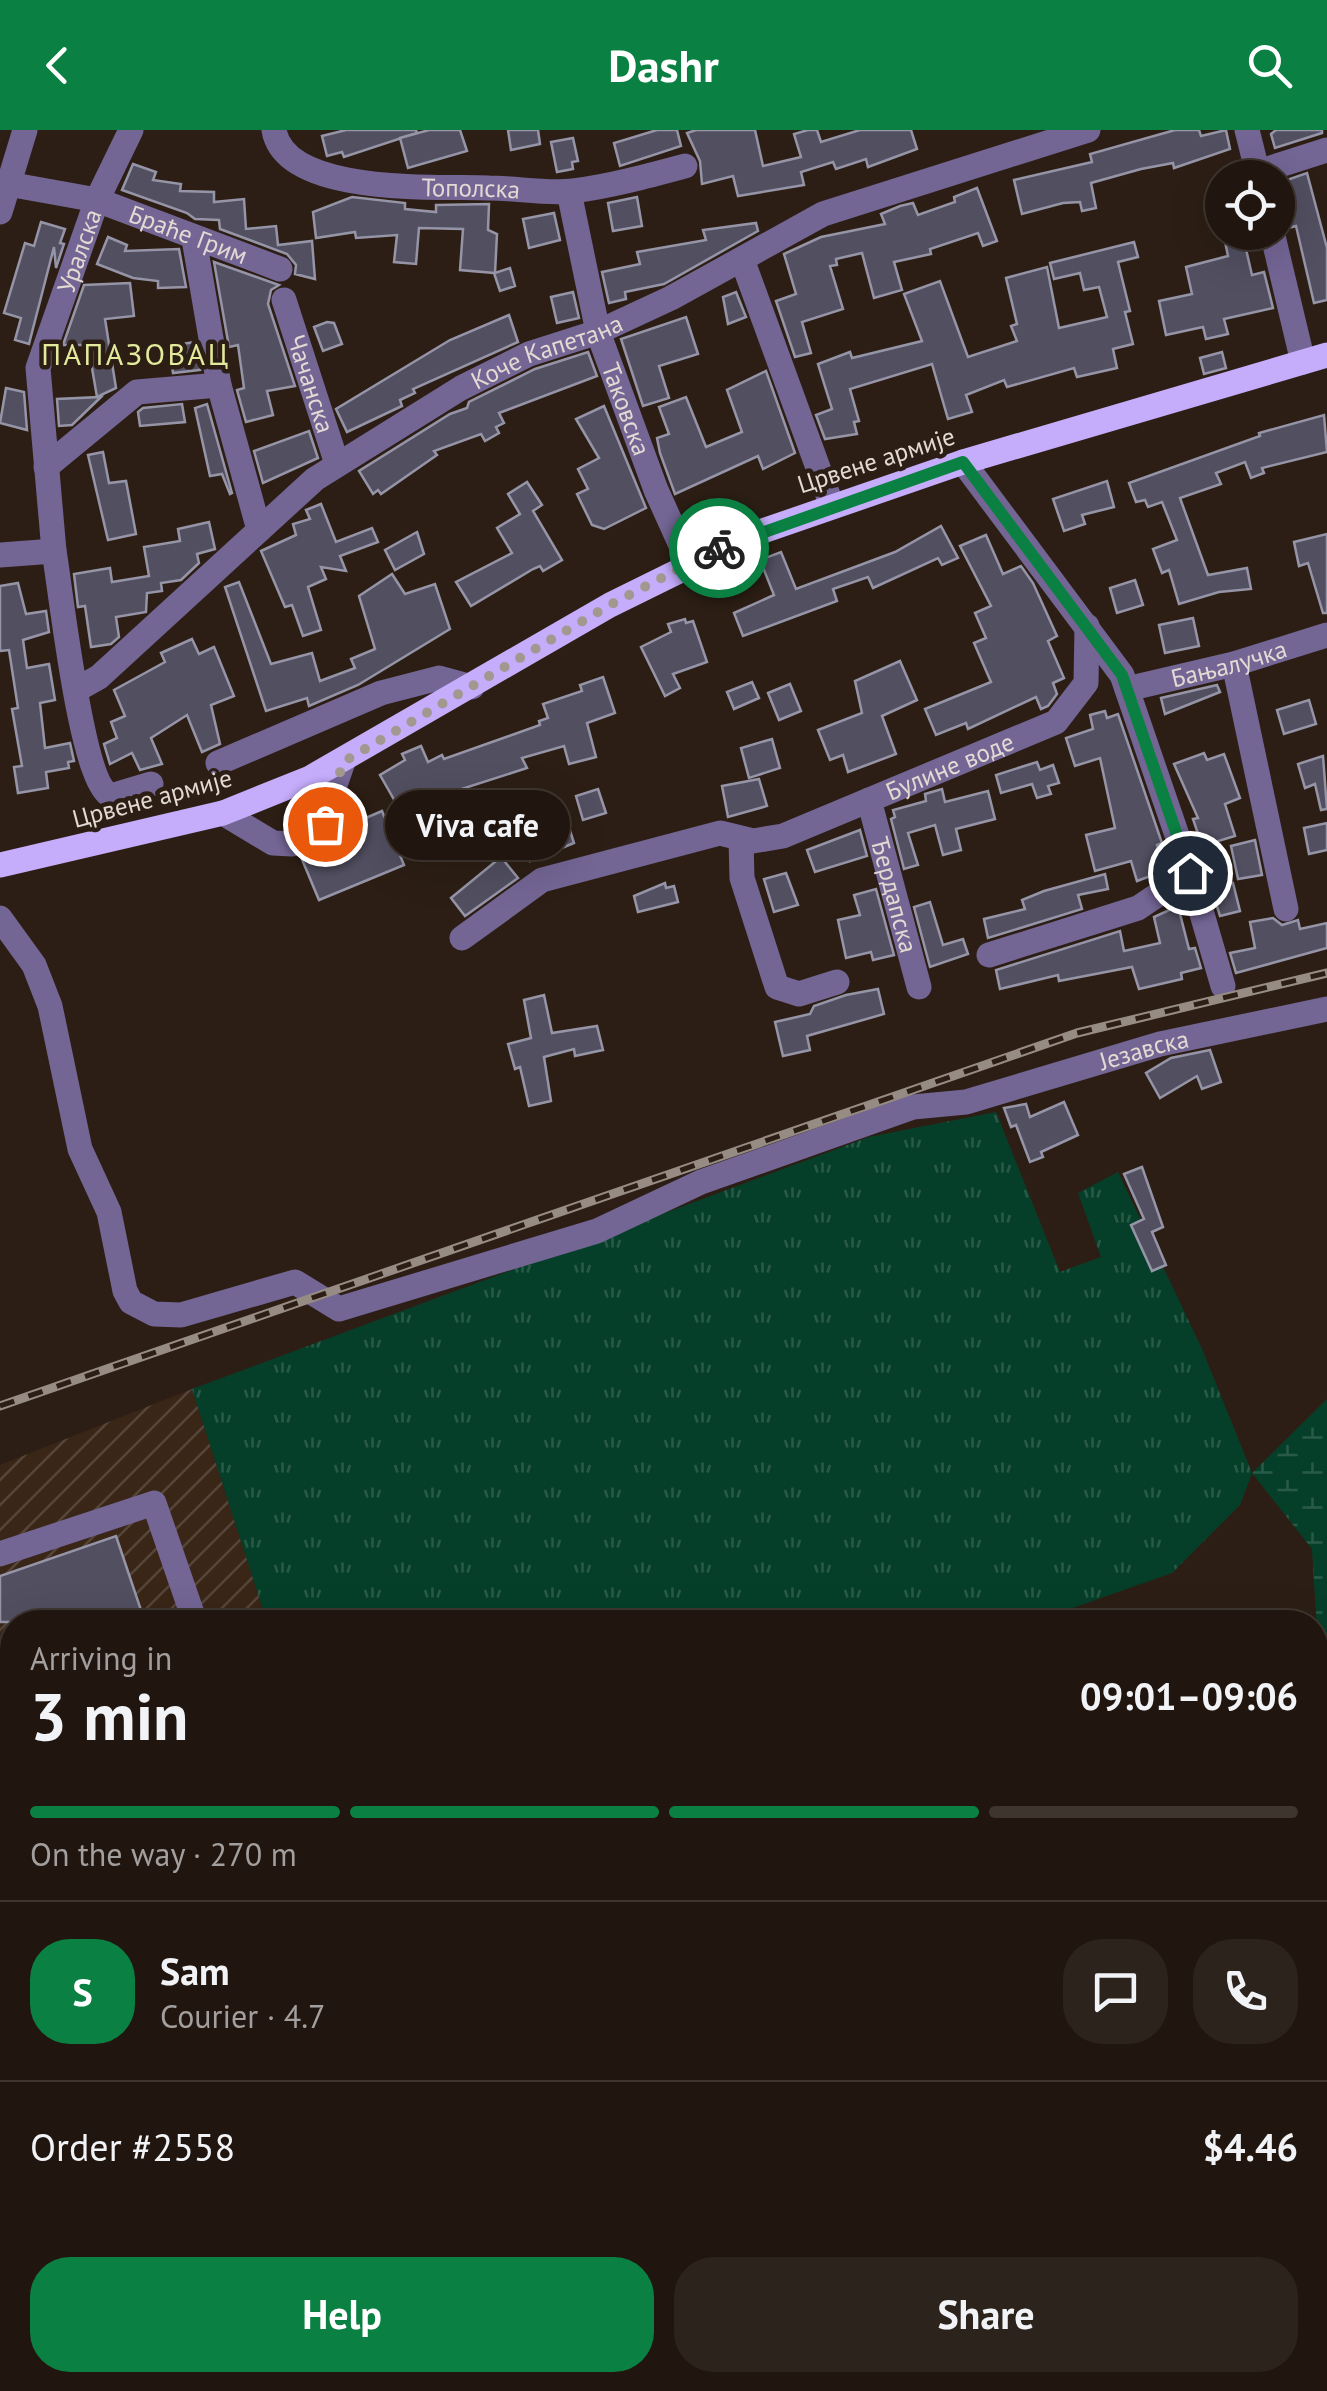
<!DOCTYPE html>
<html lang="en">
<head>
<meta charset="utf-8">
<style>
	:root { --surface:#21160f; --page:#2d231d; --text:#f1f3f6; --muted:#a29f9e; --line:#3e352f; --accent:#0b8043 }
	body { margin:0; font-family:"PT Sans",sans-serif; background:var(--page); color:var(--text); height:100vh; display:flex; flex-direction:column; font-size:38px; white-space:nowrap }
	* { box-sizing:border-box; margin:0 }
	p { font-size:32px; color:var(--muted) }
	.icon { flex:none; width:55px; height:55px; fill:none; stroke:currentColor; stroke-width:2; stroke-linecap:round; stroke-linejoin:round }
	.map { position:relative; flex:1; overflow:hidden }
	.sheet { position:absolute; left:0px; top:1480px; width:1328px; height:782px; display:flex; flex-direction:column; background:var(--surface); border-radius:40px 40px 0 0; box-shadow:0 10px 40px #0002,0 0 0 2px var(--line) }
	.sheet>* { flex:none }
	.fabs { position:absolute; left:1205px; top:30px; display:grid; gap:20px }
	.fabs a { display:grid; place-items:center; width:90px; height:90px; border-radius:50%; background:var(--surface); box-shadow:0 10px 40px #0002,0 0 0 2px var(--line); font-size:50px }
	.pin { position:absolute; display:grid; place-items:center; width:85px; height:85px; color:#fff; margin:-42px; border:5px solid #fff; border-radius:50%; box-shadow:0 2px 10px #0007 }
	.courier { position:absolute; display:grid; place-items:center; width:100px; height:100px; margin:-50px; border:8px solid #0b8043; border-radius:50%; background:#fff; color:#222; box-shadow:0 2px 12px #0007 }
	.bubble { position:absolute; height:70px; border-radius:35px; background:var(--surface); box-shadow:0 10px 40px #0002,0 0 0 2px var(--line); font-size:32px; font-weight:600; line-height:70px; text-align:center }
	.head em { font-style:normal; font-weight:600 }
	.head div { display:flex; flex-direction:column-reverse }
	.head { display:flex; align-items:center; justify-content:space-between; height:170px; padding:0 30px }
	h1 { font-size:65px; font-weight:600; line-height:75px }
	.bar { display:grid; grid-template-columns:repeat(4,1fr); gap:15px 10px; align-content:center; height:120px; padding:0 30px }
	.bar i { height:12px; border-radius:8px; background:var(--line) }
	.bar .selected { background:var(--accent) }
	.bar p { grid-column:span 4 }
	.line { display:flex; align-items:center; gap:25px; padding:0 30px; border-top:2px solid var(--line) }
	.line div { flex:1 }
	.round { display:grid; place-items:center; flex:none; width:105px; height:105px; border-radius:40px; background:var(--page) }
	.action { display:flex; gap:20px; margin-top:auto; padding:20px 30px }
	.action a { flex:1; height:115px; border-radius:40px; background:var(--accent); color:#fff; font-size:40px; font-weight:600; line-height:115px; text-align:center }
	.action a+a { background:var(--page); color:var(--text) }
	header { display:flex; justify-content:space-between; align-items:center; height:130px; padding:0 30px; background:var(--accent); color:#fff; font-size:45px; font-weight:600 }
	.map>svg:first-child { display:block }
	.industrial { fill:url(#industrial-furrows) }
	.grass { fill:url(#grass-tufts) }
	.wetland { fill:url(#wetland-marsh) }
	.water { fill:url(#water-ripples); stroke:#444a51; stroke-width:2.5 }
	.lines { fill:none; stroke-linecap:round; stroke-linejoin:round }
	.stream { stroke:#444a51; stroke-width:5 }
	.building { fill:#514f60; stroke:#9695a8; stroke-width:2.5 }
	.path { stroke:#72665e; stroke-width:4; stroke-dasharray:10 5; stroke-linecap:butt }
	.minor { stroke:#736594; stroke-width:25 }
	.major { stroke:#c5adfb; stroke-width:25 }
	.rail-casing { stroke:#978c83; stroke-width:9 }
	.rail { stroke:#2c1e14; stroke-width:5; stroke-dasharray:15; stroke-linecap:butt }
	.done { stroke:#a39890; stroke-width:10; stroke-dasharray:0 18 }
	.route { stroke:#0b8043; stroke-width:12 }
	.labels { text-anchor:middle; dominant-baseline:central; stroke-width:9; stroke-linejoin:round; paint-order:stroke }
	.street-label { font-size:25px; fill:#e3dad3; stroke:#2c1e14 }
	.quarter-label { font-size:30px; letter-spacing:2.5px; fill:#e4ea9c; stroke:#2c1e14 }
</style>
</head>
<body>
<header><svg class="icon" aria-label="back" viewBox="0 0 24 24"><path d="M15 5l-7 7 7 7"/></svg>Dashr<svg class="icon" aria-label="search" viewBox="0 0 24 24"><circle cx="10" cy="10" r="6"/><path d="M15 15l6 6"/></svg></header>
<div class="map">
<svg width="1327" height="2261" viewBox="0 0 1327 2261">
	<defs>
		<pattern id="industrial-furrows" width="10" height="10" patternUnits="userSpaceOnUse" patternTransform="scale(2.5)"><rect width="10" height="10" fill="#392617"/><path d="M-1 1l2-2M0 10L10 0M9 11l2-2" fill="none" stroke="#564538"/></pattern>
		<pattern id="grass-tufts" width="24" height="20" patternUnits="userSpaceOnUse" patternTransform="scale(2.5)"><rect width="24" height="20" fill="#053f29"/><path d="M3 7l-1-3M5 7V3M7 7l1-3M15 17l-1-3M17 17v-4M19 17l1-3" fill="none" stroke="#295a47"/></pattern>
		<pattern id="wetland-marsh" width="20" height="14" patternUnits="userSpaceOnUse" patternTransform="scale(2.5)"><rect width="20" height="14" fill="#053f29"/><path d="M1 5h8M5 5V1M11 12h8M15 12V8" fill="none" stroke="#295a47"/></pattern>
		<pattern id="water-ripples" width="26" height="14" patternUnits="userSpaceOnUse" patternTransform="scale(2.5)"><rect width="26" height="14" fill="#000d19"/><path d="M2 4q2-2 4 0t4 0M15 11q2-2 4 0t4 0" fill="none" stroke="#25303a"/></pattern>
	</defs>
	<rect width="100%" height="100%" fill="#2c1e14"/>
	<polygon class="industrial" points="192,1259 267,1492 12,1492 11,1949 0,1942 0,1335"/>
	<g class="grass">
		<polygon points="996,982 1060,1142 1101,1127 1078,1063 1118,1042 1202,1219 1252,1343 1240,1375 1172,1443 1033,1492 267,1492 192,1259 869,1007"/>
		<polygon points="0,1942 12,1949 12,2136 0,2132"/>
		<polygon points="151,2250 391,2250 384,2261 150,2261"/>
	</g>
	<g class="wetland">
		<polygon points="1327,1269 1327,1663 1315,1687 1318,1516 1312,1419 1252,1343"/>
		<polygon points="1315,2192 1327,2197 1327,2261 1271,2261 1243,2250 1315,2250"/>
	</g>
	<g class="water">
		<polygon points="1327,1722 1327,1785 1315,1809 1315,1742"/>
		<polygon points="1315,2117 1327,2118 1327,2197 1315,2192"/>
	</g>
	<g class="lines">
		<polyline class="stream" points="1315,2238 1327,2242"/>
	</g>
	<g class="building">
		<polygon points="346,0 416,0 417,3 344,27 342,22 327,26 322,6"/>
		<polygon points="429,0 460,0 467,21 408,38 400,8"/>
		<polygon points="508,0 538,0 540,14 511,20"/>
		<polygon points="657,0 677,0 681,16 620,36 614,13"/>
		<polygon points="696,0 755,0 763,36 801,27 794,4 808,0 817,0 821,12 860,0 911,0 917,19 868,37 866,29 836,39 833,32 801,42 804,55 738,66 733,46 702,54 700,31 687,3"/>
		<polygon points="1175,0 1199,0 1201,6 1226,0 1230,19 1174,38 1173,33 1141,39 1091,53 1096,78 1082,81 1080,72 1063,73 1022,84 1014,50 1092,32 1090,24"/>
		<polygon points="1276,0 1322,0 1322,3 1275,18 1271,4"/>
		<polygon points="573,8 578,31 572,32 573,39 557,42 551,12"/>
		<polygon points="133,34 156,42 153,50 181,54 180,61 214,62 214,72 244,69 246,99 276,96 278,115 312,111 315,149 295,144 296,135 287,124 220,99 219,90 195,89 187,83 122,60"/>
		<polygon points="1307,43 1327,118 1327,170 1314,173 1296,96 1288,98 1278,87 1278,73 1282,72 1278,53"/>
		<polygon points="977,58 997,111 983,116 978,103 930,119 931,124 894,132 902,160 874,168 862,123 836,129 837,135 830,136 843,179 802,192 811,223 795,227 776,171 796,164 784,124 821,107 885,94 881,84 900,76 913,73 918,85 955,72 954,67"/>
		<polygon points="352,67 405,73 405,79 436,82 436,75 489,74 488,100 497,104 495,143 510,138 515,156 500,161 494,143 460,140 463,99 419,98 416,134 394,132 397,105 356,108 355,102 316,108 313,82"/>
		<polygon points="637,67 642,96 613,101 608,73"/>
		<polygon points="554,83 560,110 529,118 523,89"/>
		<polygon points="41,92 65,99 60,113 64,114 56,138 54,117 29,214 15,210 21,188 4,183 25,113 34,116"/>
		<polygon points="756,93 758,101 664,154 625,162 626,169 609,173 602,142 640,134 637,122 706,110 703,100"/>
		<polygon points="1223,102 1242,102 1252,145 1264,142 1273,178 1224,189 1228,204 1206,209 1203,197 1166,205 1159,171 1192,164 1186,137 1228,126"/>
		<polygon points="108,107 127,115 125,121 179,119 186,157 158,158 158,151 133,148 97,134"/>
		<polygon points="1134,112 1138,127 1118,132 1130,181 1125,182 1133,214 1113,219 1117,238 1077,247 1074,238 1007,257 1004,250 966,265 972,282 948,289 932,234 850,259 859,291 854,292 857,304 825,309 816,285 832,279 818,234 850,222 852,228 922,211 904,164 940,151 968,227 1017,211 1011,196 1017,194 1006,148 1047,137 1059,198 1107,187 1099,157 1084,160 1080,143 1054,149 1050,133"/>
		<polygon points="214,132 279,155 271,160 268,174 295,256 267,261 273,285 246,292 237,260 244,258 238,215 229,217"/>
		<polygon points="130,153 134,186 105,189 116,258 97,267 88,215 63,215 84,155"/>
		<polygon points="573,162 579,188 557,193 551,167"/>
		<polygon points="736,162 746,187 728,194 723,167"/>
		<polygon points="509,185 518,212 413,259 415,263 400,270 402,276 347,302 336,279 450,210"/>
		<polygon points="686,187 698,224 659,236 669,268 643,276 621,209"/>
		<polygon points="327,192 334,193 342,214 323,221 314,197"/>
		<polygon points="195,212 200,240 173,243 169,216"/>
		<polygon points="588,222 597,246 499,283 504,293 496,297 499,303 485,311 481,304 434,321 437,325 381,364 378,360 373,364 359,341 450,284 467,278 469,272 535,239"/>
		<polygon points="1222,222 1226,238 1204,244 1200,228"/>
		<polygon points="766,241 795,323 763,339 758,326 675,364 660,323 657,308 669,304 659,277 686,267 706,317 742,302 727,260"/>
		<polygon points="6,258 24,262 27,300 0,293"/>
		<polygon points="101,267 72,295 59,296 57,269"/>
		<polygon points="182,274 185,292 140,296 138,282 143,278"/>
		<polygon points="207,274 232,363 230,364 222,344 210,346 195,278"/>
		<polygon points="604,276 646,378 604,399 592,395 577,364 588,359 578,339 599,328 576,289"/>
		<polygon points="1324,285 1327,322 1262,338 1264,343 1251,348 1245,332 1216,343 1221,354 1180,368 1208,445 1247,438 1251,459 1219,462 1179,474 1169,440 1162,443 1153,419 1177,410 1162,372 1148,377 1145,370 1136,372 1129,353 1260,306 1259,303"/>
		<polygon points="309,301 318,328 263,353 254,321"/>
		<polygon points="103,322 109,353 126,351 136,404 108,410 88,325"/>
		<polygon points="1107,351 1114,377 1082,385 1085,394 1064,401 1053,369"/>
		<polygon points="527,352 542,375 533,381 562,430 543,441 540,436 533,439 471,476 456,452 512,423 497,398 520,384 508,364"/>
		<polygon points="321,374 336,412 372,398 378,412 340,426 346,441 321,437 326,449 308,457 321,500 303,506 292,475 285,477 261,421 296,405 293,394 310,389 306,380"/>
		<polygon points="209,392 215,419 197,424 199,433 181,450 161,453 162,461 147,463 146,482 116,487 119,507 111,514 91,517 85,476 78,477 74,444 110,438 112,452 149,446 144,417 180,411 178,399"/>
		<polygon points="941,396 958,428 942,435 938,428 873,458 868,447 833,459 837,471 743,506 734,483 774,465 760,430 781,422 796,459 895,422"/>
		<polygon points="417,402 424,424 395,440 385,420"/>
		<polygon points="1327,404 1327,483 1323,483 1308,433 1299,436 1294,412"/>
		<polygon points="986,405 1003,444 1021,436 1033,453 1057,506 1048,511 1064,548 1053,553 1057,564 1048,576 1041,579 1036,567 968,599 966,593 936,605 925,579 991,552 974,513 986,508 975,483 991,476 960,416"/>
		<polygon points="392,444 405,464 435,454 450,499 358,555 309,576 307,568 266,581 225,457 239,452 271,534 312,523 320,551 355,538 351,529 375,519 359,466"/>
		<polygon points="1135,450 1143,475 1117,483 1110,458"/>
		<polygon points="18,453 26,484 46,481 49,502 23,510 27,538 49,534 55,570 40,573 45,618 70,613 74,631 68,632 69,638 46,642 48,658 18,663 14,637 22,636 12,579 18,578 9,520 0,521 0,456"/>
		<polygon points="1193,488 1199,516 1165,523 1159,495"/>
		<polygon points="685,489 686,493 693,491 707,532 673,544 680,558 665,566 641,517 671,502 668,494"/>
		<polygon points="192,509 199,524 214,517 234,566 211,575 220,614 202,622 187,585 151,608 162,634 140,640 132,623 110,634 104,614 117,608 111,592 125,586 114,560 165,532 161,523"/>
		<polygon points="900,531 917,570 882,586 896,624 848,642 843,625 830,630 818,600 862,583 855,551"/>
		<polygon points="603,547 615,583 587,593 596,627 569,634 564,616 522,628 527,638 446,664 455,680 430,693 418,670 400,680 380,645 405,630 402,624 421,616 428,632 442,625 444,629 540,595 539,591 548,588 543,574 582,561 580,555"/>
		<polygon points="752,552 759,568 734,579 727,562"/>
		<polygon points="790,554 801,581 779,590 768,563"/>
		<polygon points="1217,555 1220,562 1165,584 1161,568"/>
		<polygon points="1309,570 1316,594 1284,604 1277,580"/>
		<polygon points="1105,581 1107,588 1118,584 1162,713 1157,715 1164,741 1137,751 1131,731 1095,741 1086,705 1115,698 1100,628 1075,636 1066,608 1093,599 1090,585"/>
		<polygon points="772,609 780,638 749,648 741,618"/>
		<polygon points="1204,623 1207,630 1224,624 1240,668 1225,674 1235,706 1202,716 1193,689 1198,688 1174,634"/>
		<polygon points="1323,626 1327,679 1321,680 1315,654 1305,658 1298,634"/>
		<polygon points="1037,632 1040,640 1053,635 1059,653 1048,656 1051,664 1037,668 1032,654 1001,663 996,645"/>
		<polygon points="759,649 767,676 728,687 722,656"/>
		<polygon points="598,659 606,683 583,690 576,666"/>
		<polygon points="942,659 945,672 988,661 995,689 956,699 961,720 943,725 935,695 908,703 918,735 904,739 891,689 895,687 893,680 926,671 925,664"/>
		<polygon points="382,681 404,735 319,770 301,727 308,713 328,714 330,720 359,708 354,693"/>
		<polygon points="566,688 574,713 530,731 521,706"/>
		<polygon points="1327,693 1327,720 1309,724 1304,698"/>
		<polygon points="860,700 867,726 815,742 807,720"/>
		<polygon points="1255,710 1262,745 1238,749 1231,716"/>
		<polygon points="501,727 518,748 465,786 451,768"/>
		<polygon points="786,743 798,775 774,782 764,749"/>
		<polygon points="1105,744 1108,759 1078,765 1082,779 988,808 984,789 1025,779 1022,770 1044,761"/>
		<polygon points="665,753 666,758 674,756 678,772 638,782 634,766"/>
		<polygon points="1233,753 1240,781 1220,786 1211,758"/>
		<polygon points="876,759 894,825 873,830 871,822 846,828 838,790 860,785 854,765"/>
		<polygon points="930,772 943,815 963,809 968,824 930,837 914,777"/>
		<polygon points="1178,776 1189,819 1195,818 1201,838 1181,843 1182,849 1139,859 1132,837 1059,851 1058,845 1000,859 996,840 1120,801 1124,821 1160,813 1154,787"/>
		<polygon points="1273,788 1282,795 1298,790 1300,799 1327,793 1327,818 1236,843 1230,823 1255,818 1250,792"/>
		<polygon points="878,859 884,884 807,906 810,920 783,926 775,892 810,884 814,876 846,865"/>
		<polygon points="544,865 552,903 597,896 603,920 575,926 574,919 544,927 551,971 529,976 520,937 515,939 508,914 531,908 524,870"/>
		<polygon points="1210,920 1221,952 1202,959 1197,946 1160,968 1146,943 1171,928"/>
		<polygon points="1064,972 1078,1005 1041,1022 1043,1027 1030,1032 1016,995 1011,997 1004,978 1026,974 1030,987"/>
		<polygon points="1142,1037 1163,1097 1152,1102 1166,1135 1152,1141 1131,1095 1144,1089 1124,1044"/>
		<polygon points="116,1406 145,1492 0,1492 0,1446"/>
	</g>
	<g class="lines">
		<g class="path">
			<polyline points="1315,1713 1327,1688"/>
			<polyline points="1315,2049 1327,2051"/>
			<polyline points="990,2261 996,2250"/>
		</g>
		<g class="minor">
			<path id="s1" d="M274,0C285,66 438,56 489,58C516,58 546,64 573,61C611,56 648,46 685,36"/>
			<polyline points="1247,0 1259,48"/>
			<polyline points="1258,42 1327,20"/>
			<path id="s2" d="M8,54L97,70L280,139"/>
			<path id="s3" d="M569,62L598,202L656,360L689,433"/>
			<polyline points="0,82 25,0"/>
			<polyline points="1272,102 1303,232"/>
			<polyline points="194,109 219,255 259,400"/>
			<polyline points="743,132 832,376"/>
			<path id="s4" d="M284,170L337,334"/>
			<polyline points="963,332 1122,545 1190,743 1223,856"/>
			<polyline points="46,337 137,262 219,255"/>
			<path d="M54,421C61,461 81,653 111,666L151,654"/>
			<path id="s5" d="M0,425L54,421L38,238L97,70L131,0"/>
			<polyline points="1234,534 1286,779"/>
			<path id="s6" d="M1127,559L1234,534L1327,505"/>
			<path id="s7" d="M76,560L99,547L315,349L461,258L529,224L598,202L671,168L823,84L1088,0"/>
			<polyline points="218,633 381,563 439,548 472,557"/>
			<path id="s8" d="M869,670L919,857"/>
			<polyline points="223,683 273,713 292,714"/>
			<polyline points="319,701 343,632"/>
			<polyline points="741,710 742,748 777,857 799,864 837,852"/>
			<path id="s9" d="M0,788L34,835L50,876L80,1019L109,1082L125,1161L131,1172L154,1184L181,1185L295,1152L339,1179L597,1101L701,1052L913,977L966,972L1160,914L1327,879"/>
			<path id="s10" d="M462,808L542,750L720,703L753,711L783,706L1056,592L1086,553L1087,496"/>
			<polyline points="989,825 1138,778 1190,743"/>
			<polyline points="0,1424 154,1373 195,1492"/>
			<polyline points="0,1856 12,1852"/>
		</g>
		<polyline class="major" points="0,735 223,683 310,648 610,475 754,404 963,332 1327,225"/>
		<defs>
			<polyline id="rail" points="0,1276 1077,903 1327,843"/>
		</defs>
		<use href="#rail" class="rail-casing"/>
		<use href="#rail" class="rail"/>
	</g>
	<g class="lines">
		<polyline class="done" points="325,694 343,632 610,475 719,418"/>
		<polyline class="route" points="719,418 963,332 1122,545 1190,743"/>
	</g>
	<g class="labels">
		<g class="street-label">
			<text stroke="none"><textPath href="#s1" startOffset="218">Тополска</textPath></text>
			<text stroke="none"><textPath href="#s2" startOffset="188">Браће Грим</textPath></text>
			<text stroke="none"><textPath href="#s5" startOffset="362">Уралска</textPath></text>
			<text stroke="none"><textPath href="#s7" startOffset="585">Коче Капетана</textPath></text>
			<text stroke="none"><textPath href="#s4" startOffset="88">Чачанска</textPath></text>
			<text stroke="none"><textPath href="#s3" startOffset="225">Таковска</textPath></text>
			<text transform="translate(876 330) rotate(-18)">Црвене армије</text>
			<text stroke="none"><textPath href="#s6" startOffset="105">Бањалучка</textPath></text>
			<text stroke="none"><textPath href="#s10" startOffset="528">Булине воде</textPath></text>
			<text transform="translate(152 668) rotate(-15)">Црвене армије</text>
			<text stroke="none"><textPath href="#s8" startOffset="98">Ђердапска</textPath></text>
			<text stroke="none"><textPath href="#s9" startOffset="1482">Језавска</textPath></text>
		</g>
		<g class="quarter-label">
			<text x="136" y="223">ПАПАЗОВАЦ</text>
		</g>
	</g>
</svg>
<div class="fabs">
<a><svg class="icon" aria-label="locate" viewBox="0 0 24 24"><circle cx="12" cy="12" r="6"/><path d="M12 2v4M12 18v4M2 12h4M18 12h4"/></svg></a>
</div>
<div class="pin" style="left:325px;top:694px;background:#ea580c"><svg class="icon" aria-label="bag" viewBox="0 0 24 24"><path d="M5 8h14l-1 12H6zM9 8a3 3 0 0 1 6 0"/></svg></div>
<div class="pin" style="left:1190px;top:743px;background:#1f2937"><svg class="icon" aria-label="home" viewBox="0 0 24 24"><path d="M3 11l9-7 9 7M6 9v11h12V9"/></svg></div>
<div class="courier" style="left:719px;top:418px"><svg class="icon" aria-label="bike" viewBox="0 0 24 24"><circle cx="6" cy="16" r="4"/><circle cx="18" cy="16" r="4"/><path d="M6 16l4-8h5l3 8M10 8l3 8H6M13 5h3"/></svg></div>
<div class="bubble" style="left:385px;top:660px;width:185px">Viva cafe</div>
<section class="sheet">
<div class="head"><div><h1>3 min</h1><p>Arriving in</p></div><em>09:01–09:06</em></div>
<div class="bar"><i class="selected"></i><i class="selected"></i><i class="selected"></i><i></i><p>On the way · 270 m</p></div>
<div class="line" style="height:180px"><b class="round" style="background:var(--accent);color:#fff">S</b><div><b>Sam</b><p>Courier · 4.7</p></div><a class="round"><svg class="icon" aria-label="chat" viewBox="0 0 24 24"><path d="M4 5h16v11H9l-5 4z"/></svg></a><a class="round"><svg class="icon" aria-label="phone" viewBox="0 0 24 24"><path d="M5 4h4l2 5-3 2q2 4 5 5l2-3 5 2v4C11 20 4 13 5 4z"/></svg></a></div>
<div class="line" style="height:130px"><div>Order #2558</div><b>$4.46</b></div>
<div class="action"><a>Help</a><a>Share</a></div>
</section>
</div>
</body>
</html>
